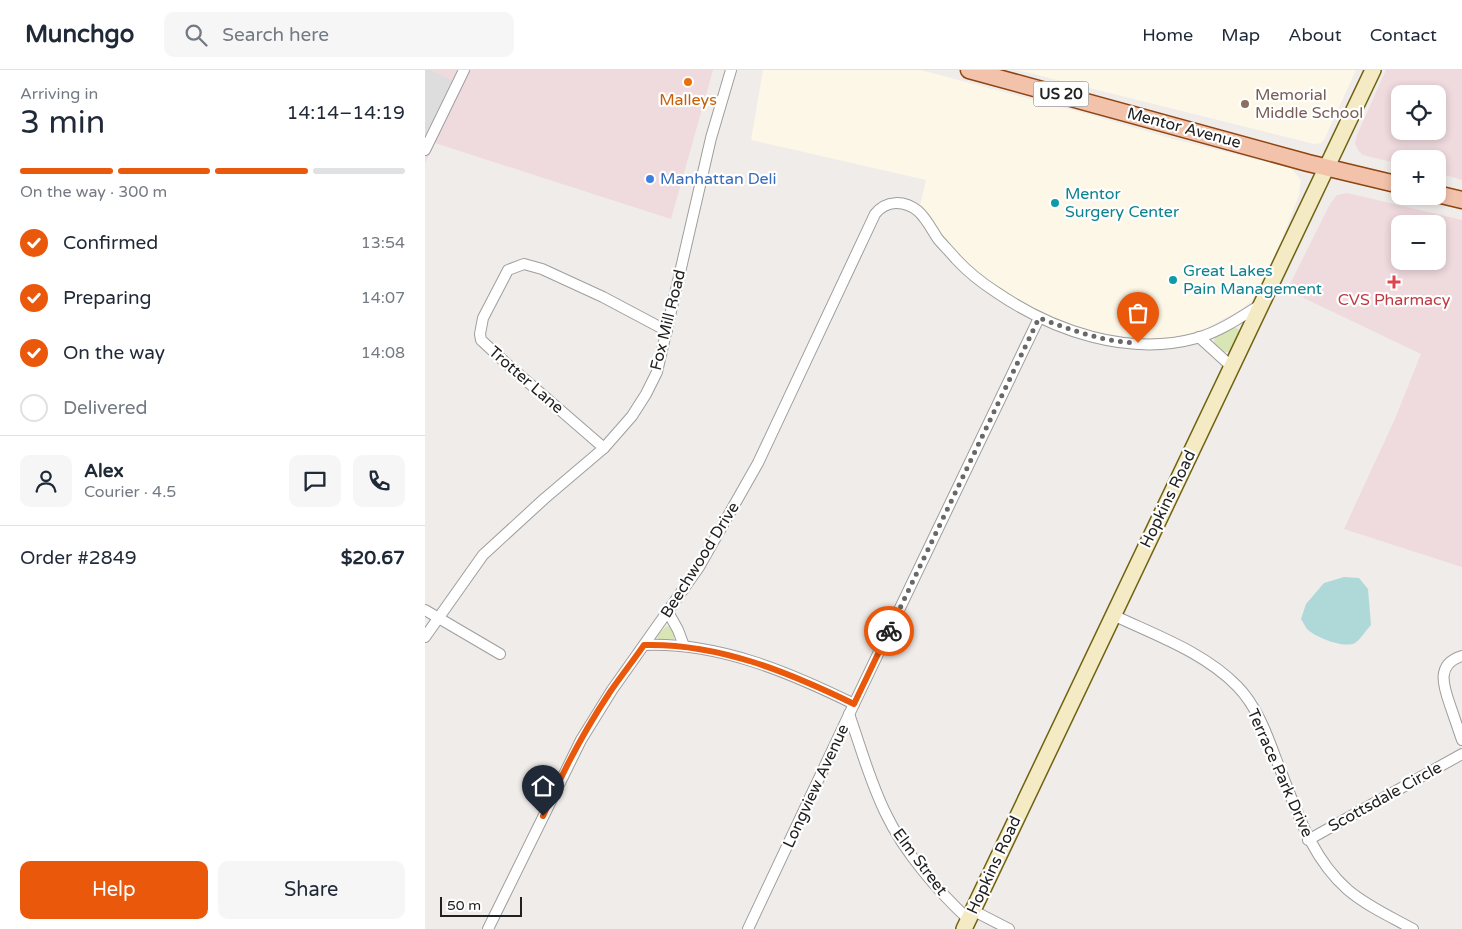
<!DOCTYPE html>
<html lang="en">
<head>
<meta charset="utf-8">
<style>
	:root { --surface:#fff; --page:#f6f6f7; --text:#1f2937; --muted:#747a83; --line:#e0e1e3; --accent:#ea580c }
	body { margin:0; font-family:"Varela Round",sans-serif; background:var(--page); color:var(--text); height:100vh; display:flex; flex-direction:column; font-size:19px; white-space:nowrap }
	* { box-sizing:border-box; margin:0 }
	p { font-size:16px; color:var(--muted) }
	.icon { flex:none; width:28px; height:28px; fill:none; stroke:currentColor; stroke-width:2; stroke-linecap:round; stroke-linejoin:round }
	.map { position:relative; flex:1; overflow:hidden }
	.details { display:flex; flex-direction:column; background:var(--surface); width:425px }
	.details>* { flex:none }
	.buttons { position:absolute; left:966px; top:15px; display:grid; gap:10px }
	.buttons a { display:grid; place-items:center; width:55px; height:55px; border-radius:10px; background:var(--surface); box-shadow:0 2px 8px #0003; font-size:25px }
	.scale { position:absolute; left:15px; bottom:12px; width:82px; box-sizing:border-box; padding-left:5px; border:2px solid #212121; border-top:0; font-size:14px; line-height:18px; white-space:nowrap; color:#212121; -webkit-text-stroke:4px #fff; paint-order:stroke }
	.pin { position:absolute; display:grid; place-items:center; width:42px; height:42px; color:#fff; margin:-51px -21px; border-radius:50% 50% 50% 0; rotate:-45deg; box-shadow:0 0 5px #0007 }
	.pin .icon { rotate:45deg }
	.courier { position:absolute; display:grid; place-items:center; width:50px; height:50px; margin:-25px; border:4px solid #ea580c; border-radius:50%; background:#fff; color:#222; box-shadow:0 1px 6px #0007 }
	.head em { font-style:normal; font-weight:600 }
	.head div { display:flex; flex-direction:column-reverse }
	.head { display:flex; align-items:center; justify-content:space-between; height:85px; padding:0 20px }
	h1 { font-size:32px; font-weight:600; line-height:38px }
	.bar { display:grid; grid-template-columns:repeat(4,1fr); gap:8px 5px; align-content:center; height:60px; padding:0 20px }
	.bar i { height:6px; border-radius:4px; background:var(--line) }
	.bar .selected { background:var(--accent) }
	.bar p { grid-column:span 4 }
	.line { display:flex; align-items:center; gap:12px; padding:0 20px; border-top:1px solid var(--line) }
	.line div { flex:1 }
	.round { display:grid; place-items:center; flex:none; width:52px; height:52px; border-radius:10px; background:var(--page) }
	ol { padding:0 20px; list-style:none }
	li { display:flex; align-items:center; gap:15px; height:55px }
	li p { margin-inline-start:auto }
	li .icon { padding:5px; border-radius:50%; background:var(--accent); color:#fff; stroke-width:4 }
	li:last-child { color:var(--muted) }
	li i { width:28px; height:28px; border:2px solid var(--line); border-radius:50% }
	.action { display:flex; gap:10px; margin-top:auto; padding:10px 20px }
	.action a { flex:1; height:58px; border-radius:10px; background:var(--accent); color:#fff; font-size:20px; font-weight:600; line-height:58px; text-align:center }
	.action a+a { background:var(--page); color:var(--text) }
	header { display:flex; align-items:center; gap:30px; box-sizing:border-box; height:70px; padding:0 25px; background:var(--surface); border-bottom:1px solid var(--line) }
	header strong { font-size:24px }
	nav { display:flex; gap:28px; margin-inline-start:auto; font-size:18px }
	.search { width:350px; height:45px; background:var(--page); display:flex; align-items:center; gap:12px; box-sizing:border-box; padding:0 18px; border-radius:10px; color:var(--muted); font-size:19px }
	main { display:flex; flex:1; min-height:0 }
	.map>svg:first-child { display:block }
	.commercial { fill:#efdade; fill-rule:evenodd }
	.education { fill:#fcf7e6 }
	.grass { fill:#d8e5b4 }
	.parking { fill:#ddd }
	.water { fill:#aed9d8 }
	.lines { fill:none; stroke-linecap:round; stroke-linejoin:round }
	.street-casing { stroke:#9e9e9e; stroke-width:12 }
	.secondary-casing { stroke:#6f6211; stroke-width:18 }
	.primary-casing { stroke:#8e4510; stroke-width:19 }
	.street { stroke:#fff; stroke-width:10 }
	.secondary { stroke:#f4eac3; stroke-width:15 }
	.primary { stroke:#f3c2ab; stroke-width:16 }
	.done { stroke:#696867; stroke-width:5; stroke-dasharray:0 9 }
	.route { stroke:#ea580c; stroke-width:6 }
	.food-dot { fill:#e8710a; stroke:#fff; stroke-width:2 }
	.education-dot { fill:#8d6e63; stroke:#fff; stroke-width:2 }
	.shop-dot { fill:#3f7fe0; stroke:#fff; stroke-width:2 }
	.culture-dot { fill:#0f9aa8; stroke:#fff; stroke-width:2 }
	.health-dot { fill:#e0444e; stroke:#fff; stroke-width:2 }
	.labels { text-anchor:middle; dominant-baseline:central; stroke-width:4.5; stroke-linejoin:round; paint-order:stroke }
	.shield { fill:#fff; stroke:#646464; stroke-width:1 }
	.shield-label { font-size:15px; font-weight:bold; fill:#212121 }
	.education-label { font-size:16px; fill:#785e54; stroke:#fff; text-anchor:start }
	.food-label { font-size:16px; fill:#c56008; stroke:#fff }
	.street-label { font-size:16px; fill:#212121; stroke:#fff }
	.shop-label { font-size:16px; fill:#366cbe; stroke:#fff; text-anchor:start }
	.culture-label { font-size:16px; fill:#0d838f; stroke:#fff; text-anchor:start }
	.health-label { font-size:16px; fill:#be3a42; stroke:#fff }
</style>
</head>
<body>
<header>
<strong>Munchgo</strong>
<div class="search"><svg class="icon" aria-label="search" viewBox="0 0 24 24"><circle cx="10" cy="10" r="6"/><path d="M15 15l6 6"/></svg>Search here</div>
<nav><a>Home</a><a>Map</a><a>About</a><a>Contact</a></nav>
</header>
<main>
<section class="details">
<div class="head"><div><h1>3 min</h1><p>Arriving in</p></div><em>14:14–14:19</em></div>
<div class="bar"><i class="selected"></i><i class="selected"></i><i class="selected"></i><i></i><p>On the way · 300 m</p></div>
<ol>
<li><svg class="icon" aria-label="check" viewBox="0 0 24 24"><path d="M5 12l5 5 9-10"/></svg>Confirmed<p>13:54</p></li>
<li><svg class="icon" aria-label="check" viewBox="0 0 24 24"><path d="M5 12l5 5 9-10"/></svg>Preparing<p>14:07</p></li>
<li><svg class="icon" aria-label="check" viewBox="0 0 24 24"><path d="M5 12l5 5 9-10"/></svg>On the way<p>14:08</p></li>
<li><i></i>Delivered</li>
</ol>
<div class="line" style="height:90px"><a class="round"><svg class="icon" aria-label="person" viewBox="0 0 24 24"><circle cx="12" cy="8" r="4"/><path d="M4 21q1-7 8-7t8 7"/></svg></a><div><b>Alex</b><p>Courier · 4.5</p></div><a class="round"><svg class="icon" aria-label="chat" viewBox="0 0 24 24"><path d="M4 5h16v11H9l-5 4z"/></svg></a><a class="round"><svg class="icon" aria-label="phone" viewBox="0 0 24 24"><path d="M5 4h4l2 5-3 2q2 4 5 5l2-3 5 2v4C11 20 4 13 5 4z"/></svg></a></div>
<div class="line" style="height:65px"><div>Order #2849</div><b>$20.67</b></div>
<div class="action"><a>Help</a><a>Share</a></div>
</section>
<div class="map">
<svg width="1037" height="859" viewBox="0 0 1037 859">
	<rect width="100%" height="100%" fill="#f0ece9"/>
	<g class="commercial">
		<polygon points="0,0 288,0 246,149 10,73 0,93"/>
		<path d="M961,0H1037V110L1013,103L1012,89H975V94L938,85L933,80L930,73L932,65ZM975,24H1012V61H975Z"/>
		<path d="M922,123L1037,150V497L919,459L970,349L996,284L862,220L905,134L912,125ZM975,154H1012V191H975Z"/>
	</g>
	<g class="education">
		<polygon points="338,0 496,0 666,45 748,69 866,98 876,110 874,125 858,167 833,222 825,232 817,239 782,258 758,266 740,269 683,265 649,257 618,244 588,227 552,202 531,182 495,135 501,110 326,70"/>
		<polygon points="592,0 931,0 899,70 896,73 889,74"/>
	</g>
	<g class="grass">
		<polygon points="810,257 815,261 805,282 798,282 789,274 790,266"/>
		<path d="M242,556C247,557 250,563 249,569L236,571L233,569L232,565Z"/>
	</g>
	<polygon class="parking" points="0,0 5,0 32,13 0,81"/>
	<path class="water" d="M919,507L934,508L943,519L946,555C941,560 936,569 930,573C919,579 890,567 882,559C880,556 878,552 876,549L881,534L899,513Z"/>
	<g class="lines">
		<defs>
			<g id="street">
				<polyline points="0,80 39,0"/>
				<polyline points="774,267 807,297"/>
				<polyline points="179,378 82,294 56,270 55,264 58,248 83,200 99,194 117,199 178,227 242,261"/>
				<polyline points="0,540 75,584"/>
				<polyline points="243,542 253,560 259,576"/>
				<path d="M688,545C730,565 779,582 812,616C831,635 842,664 851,689C870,735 884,786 923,820C942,836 966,847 988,859"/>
				<polyline points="0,567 58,485 119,429 179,378 207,346 221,324 232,302 286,68 306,0"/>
				<path d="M219,575C293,572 364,602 429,634"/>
				<path d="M1037,586C1011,594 1018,615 1025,635C1029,647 1033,658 1037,670"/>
				<path d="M424,644C436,678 445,712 461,744C479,782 513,821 543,849"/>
				<polyline points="883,770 1037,684"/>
				<polyline points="547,840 584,859"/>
				<path d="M63,859L156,670L187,620L274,497L333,393L450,144C461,130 479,130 493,141C501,148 507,160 513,169C519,176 525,182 531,189C543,202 557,213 571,222C628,261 703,287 772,268C794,262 816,247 835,235"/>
				<polyline points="323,859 429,634 614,248"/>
			</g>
			<polyline id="secondary" points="539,859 948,0"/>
			<g id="primary">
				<polyline points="544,0 883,93 975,115"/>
				<polyline points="1012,124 1037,130"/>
			</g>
		</defs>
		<use href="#street" class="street-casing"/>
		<use href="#secondary" class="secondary-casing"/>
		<use href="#primary" class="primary-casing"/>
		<use href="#street" class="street"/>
		<use href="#secondary" class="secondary"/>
		<use href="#primary" class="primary"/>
	</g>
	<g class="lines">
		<path class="done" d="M464,561L614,248C647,260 678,272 713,273"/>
		<path class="route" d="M118,746C137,703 159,661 185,622C196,606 208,591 219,575C293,573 363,602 429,634L464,561"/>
	</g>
	<circle class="food-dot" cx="263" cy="12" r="5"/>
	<circle class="education-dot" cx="820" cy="34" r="5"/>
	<circle class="shop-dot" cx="225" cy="109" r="5"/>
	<g class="culture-dot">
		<circle cx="630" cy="133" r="5"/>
		<circle cx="748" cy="210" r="5"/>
	</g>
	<path class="health-dot" d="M966.5 204.5h5v5h5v5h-5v5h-5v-5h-5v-5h5z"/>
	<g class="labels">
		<rect class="shield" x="608.5" y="11.5" width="55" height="25" rx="4"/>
		<g class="shield-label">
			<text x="636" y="24">US 20</text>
		</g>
		<g class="education-label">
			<text x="830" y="25">Memorial<tspan x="830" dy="18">Middle School</tspan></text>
		</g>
		<g class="food-label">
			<text x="263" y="30">Malleys</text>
		</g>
		<g class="street-label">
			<text transform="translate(759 58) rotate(15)">Mentor Avenue</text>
			<text transform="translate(243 250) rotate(-76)">Fox Mill Road</text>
			<text transform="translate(101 310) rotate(41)">Trotter Lane</text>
			<text transform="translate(743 429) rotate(-64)">Hopkins Road</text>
			<text transform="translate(275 490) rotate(-58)">Beechwood Drive</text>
			<text transform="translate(855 703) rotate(66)">Terrace Park Drive</text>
			<text transform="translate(391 716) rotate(-65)">Longview Avenue</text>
			<text transform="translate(960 727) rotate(-29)">Scottsdale Circle</text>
			<text transform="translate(495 792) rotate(53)">Elm Street</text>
			<text transform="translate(569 795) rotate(-65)">Hopkins Road</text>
		</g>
		<g class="shop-label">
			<text x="235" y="109">Manhattan Deli</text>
		</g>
		<g class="culture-label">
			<text x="640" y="124">Mentor<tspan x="640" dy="18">Surgery Center</tspan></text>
			<text x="758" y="201">Great Lakes<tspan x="758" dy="18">Pain Management</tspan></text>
		</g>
		<g class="health-label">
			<text x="969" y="230">CVS Pharmacy</text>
		</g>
	</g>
</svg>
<div class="buttons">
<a><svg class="icon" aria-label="locate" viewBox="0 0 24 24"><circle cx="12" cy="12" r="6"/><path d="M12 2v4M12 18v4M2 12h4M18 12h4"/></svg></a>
<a>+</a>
<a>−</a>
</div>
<div class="scale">50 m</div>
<div class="pin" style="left:713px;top:273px;background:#ea580c"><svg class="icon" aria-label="bag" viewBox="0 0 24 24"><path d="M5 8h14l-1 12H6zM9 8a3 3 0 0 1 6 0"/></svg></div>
<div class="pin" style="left:118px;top:746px;background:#1f2937"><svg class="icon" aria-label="home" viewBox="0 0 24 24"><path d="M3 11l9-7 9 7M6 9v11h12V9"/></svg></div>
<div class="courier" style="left:464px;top:561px"><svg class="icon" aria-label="bike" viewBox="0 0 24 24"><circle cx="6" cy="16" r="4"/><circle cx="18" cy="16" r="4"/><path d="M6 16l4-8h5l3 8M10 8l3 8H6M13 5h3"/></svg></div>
</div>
</main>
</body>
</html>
